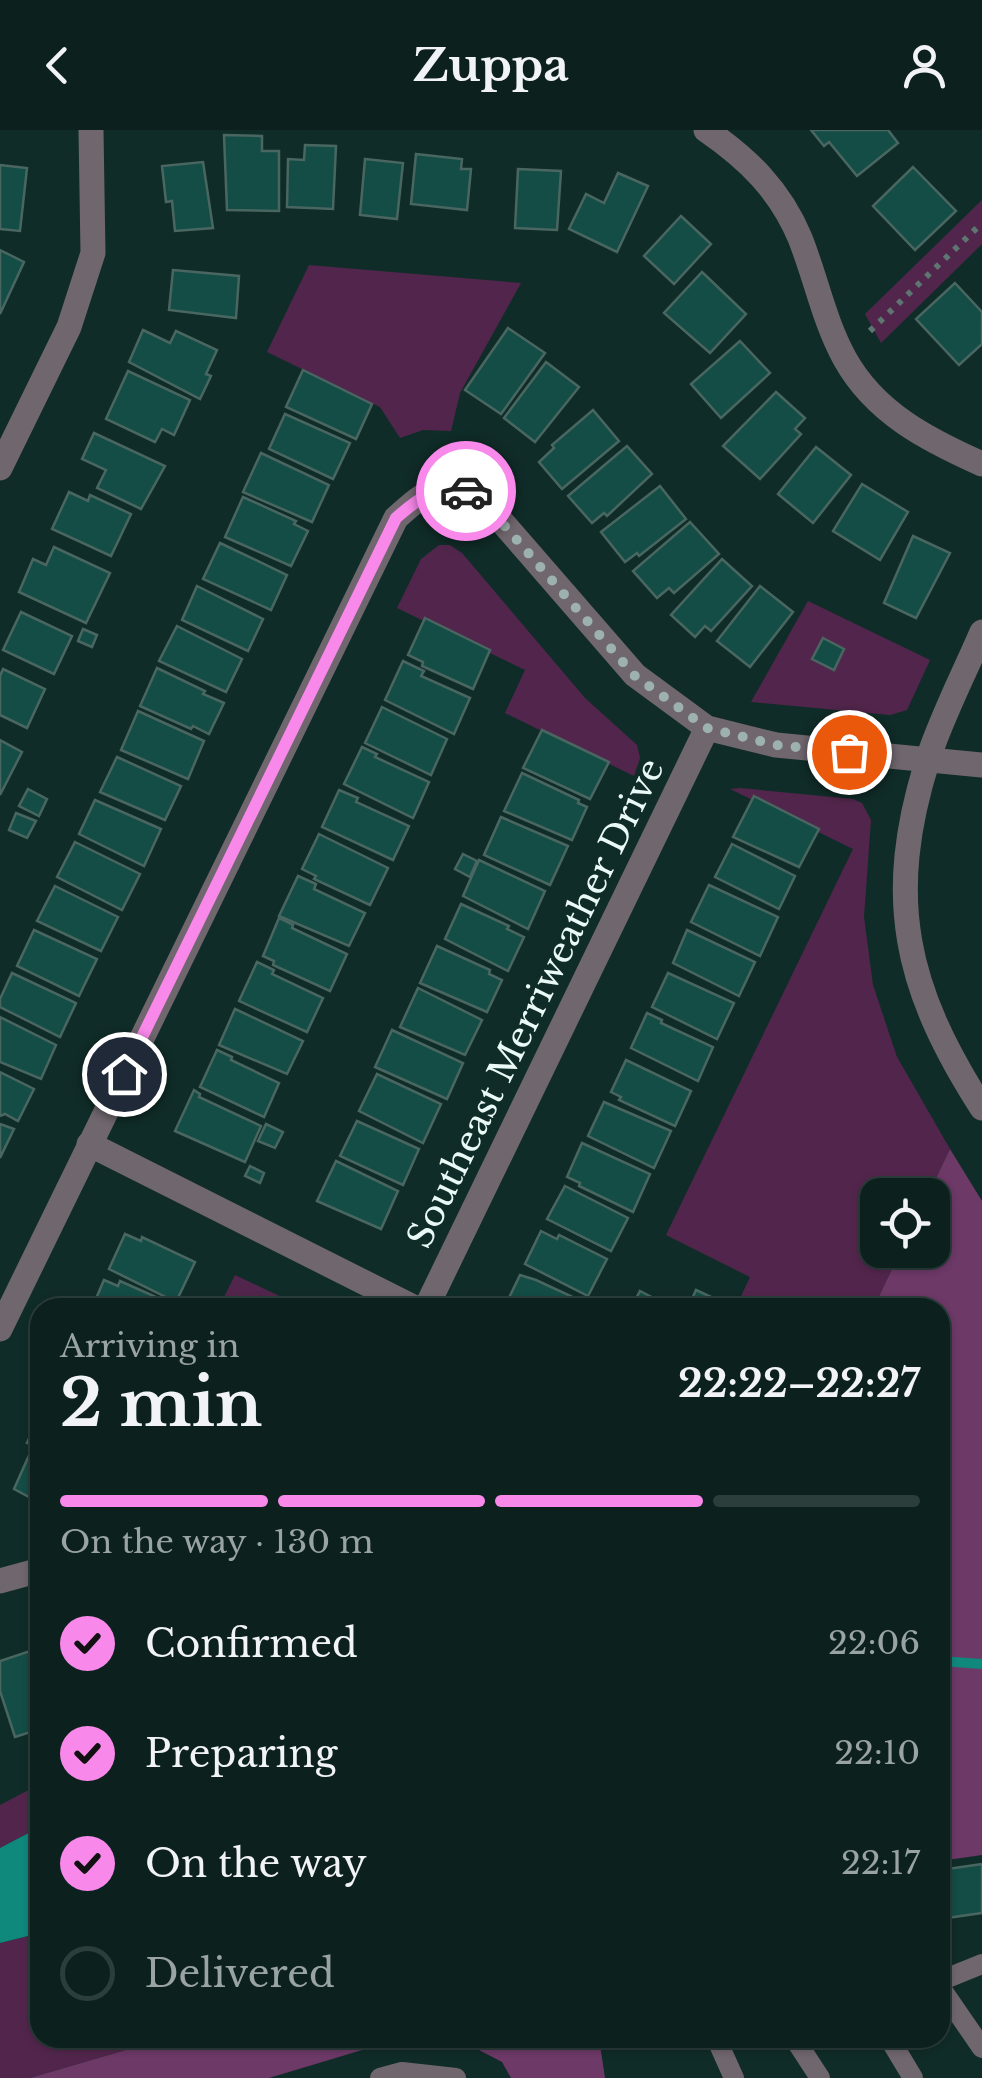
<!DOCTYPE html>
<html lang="en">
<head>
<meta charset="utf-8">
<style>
	:root { --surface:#0c211e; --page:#1a2e2b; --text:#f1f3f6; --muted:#9aa3a4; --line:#2c3e3c; --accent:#f888ea }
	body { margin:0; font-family:"Libre Baskerville",serif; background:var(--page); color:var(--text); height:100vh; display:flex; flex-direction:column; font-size:38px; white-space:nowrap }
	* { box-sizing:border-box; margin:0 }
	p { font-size:32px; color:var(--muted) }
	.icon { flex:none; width:55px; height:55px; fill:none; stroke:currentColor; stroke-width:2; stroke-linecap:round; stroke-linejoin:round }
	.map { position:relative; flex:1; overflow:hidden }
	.panel { position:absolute; left:30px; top:1168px; width:920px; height:750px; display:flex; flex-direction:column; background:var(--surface); border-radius:30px; box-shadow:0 2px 8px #0004,0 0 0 2px var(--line) }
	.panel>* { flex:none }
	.controls { position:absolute; left:860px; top:1048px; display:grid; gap:20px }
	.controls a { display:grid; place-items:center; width:90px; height:90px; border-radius:20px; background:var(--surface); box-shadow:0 2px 8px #0004,0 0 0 2px var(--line); font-size:50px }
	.pin { position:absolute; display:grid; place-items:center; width:85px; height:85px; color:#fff; margin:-42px; border:5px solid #fff; border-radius:50%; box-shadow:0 2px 10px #0007 }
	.courier { position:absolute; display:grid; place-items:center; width:100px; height:100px; margin:-50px; border:8px solid #f888ea; border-radius:50%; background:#fff; color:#222; box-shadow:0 2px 12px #0007 }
	.headline em { font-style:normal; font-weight:700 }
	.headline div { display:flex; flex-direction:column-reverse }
	.headline { display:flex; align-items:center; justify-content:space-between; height:170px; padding:0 30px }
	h1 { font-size:65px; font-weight:700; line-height:75px }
	.bar { display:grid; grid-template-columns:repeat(4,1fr); gap:15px 10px; align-content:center; height:120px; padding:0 30px }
	.bar i { height:12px; border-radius:8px; background:var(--line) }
	.bar .current { background:var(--accent) }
	.bar p { grid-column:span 4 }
	ol { padding:0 30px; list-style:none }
	li { display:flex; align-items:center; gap:30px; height:110px }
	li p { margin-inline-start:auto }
	li .icon { padding:10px; border-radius:50%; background:var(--accent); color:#111; stroke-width:4 }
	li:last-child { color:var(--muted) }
	li i { width:55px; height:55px; border:5px solid var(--line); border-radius:50% }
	header { display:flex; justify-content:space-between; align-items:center; height:130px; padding:0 30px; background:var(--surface); font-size:45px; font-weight:700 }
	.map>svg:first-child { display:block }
	.green { fill:#52264c }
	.forest { fill:#6d3967 }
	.water { fill:#10897d }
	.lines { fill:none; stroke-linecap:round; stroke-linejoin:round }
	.stream { stroke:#10897d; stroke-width:10 }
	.building { fill:#144d46; stroke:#496661; stroke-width:2.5 }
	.path { stroke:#5e7672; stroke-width:6; stroke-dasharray:5 8; stroke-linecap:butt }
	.lane { stroke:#70676e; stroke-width:20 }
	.street { stroke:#70676e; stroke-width:25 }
	.done { stroke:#9db1ae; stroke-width:10; stroke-dasharray:0 18 }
	.route { stroke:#f888ea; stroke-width:12 }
	.labels { text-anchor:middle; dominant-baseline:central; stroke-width:8; stroke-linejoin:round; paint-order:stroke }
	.street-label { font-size:35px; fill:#e9f9f6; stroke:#102c28 }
</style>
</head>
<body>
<header><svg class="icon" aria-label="back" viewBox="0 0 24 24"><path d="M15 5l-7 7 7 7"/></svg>Zuppa<svg class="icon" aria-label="person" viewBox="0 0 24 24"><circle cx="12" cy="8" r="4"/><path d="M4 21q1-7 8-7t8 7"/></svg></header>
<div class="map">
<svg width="982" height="1948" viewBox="0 0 982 1948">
	<rect width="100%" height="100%" fill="#102c28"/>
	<g class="green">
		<polygon points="982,70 982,114 881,213 865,184"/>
		<polygon points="309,135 521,153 460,263 451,301 423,300 400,308 380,277 267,222"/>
		<polygon points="439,415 450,415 462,423 585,568 637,615 640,628 634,646 505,583 525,540 397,478 421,429"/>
		<polygon points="808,471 930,530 907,580 890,585 751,572"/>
		<polygon points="740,658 853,669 862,673 871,690 864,787 873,855 897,927 950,1019 928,1065 878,1065 878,1120 901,1120 874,1177 736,1177 750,1147 666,1105 853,719 730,659"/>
		<polygon points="235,1145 303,1177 219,1177"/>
		<polygon points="40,1654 40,1697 0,1718 0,1675"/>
		<polygon points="40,1803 40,1908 167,1908 30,1948 0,1948 0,1813"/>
	</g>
	<g class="forest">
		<polygon points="950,1019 982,1071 982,1725 940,1731 940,1178 874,1177 901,1120 932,1120 932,1065 928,1065"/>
		<polygon points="167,1908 422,1908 392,1911 269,1948 30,1948"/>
		<polygon points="456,1908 599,1908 605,1948 511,1948 502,1932"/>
	</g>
	<polygon class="water" points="40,1697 40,1803 0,1813 0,1718"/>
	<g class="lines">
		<polyline class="stream" points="940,1531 982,1534"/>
	</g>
	<g class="building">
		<polygon points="811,0 888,0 898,13 857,46 829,12 824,16"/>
		<polygon points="224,5 262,6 262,21 279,21 279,81 227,80"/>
		<polygon points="305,15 336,16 333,79 287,77 288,29 304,30"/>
		<polygon points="416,24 462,29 461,39 471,39 467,80 411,74"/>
		<polygon points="365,29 403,33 397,89 360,85"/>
		<polygon points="203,32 213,98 175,101 172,71 166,72 162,36"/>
		<polygon points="0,35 27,38 20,101 0,99"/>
		<polygon points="913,37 956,81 915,120 873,76"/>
		<polygon points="518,39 561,41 557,100 515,98"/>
		<polygon points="618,43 648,56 617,122 569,99 586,64 604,73"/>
		<polygon points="681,86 711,114 674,154 644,126"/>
		<polygon points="0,120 24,132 0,184"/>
		<polygon points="173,140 239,146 236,188 169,180"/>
		<polygon points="702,142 746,184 710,223 664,183"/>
		<polygon points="955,153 982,182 982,214 959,235 916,189"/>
		<polygon points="508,198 545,223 501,284 465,260"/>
		<polygon points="143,200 170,213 176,201 217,220 206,244 211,246 200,269 129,232"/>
		<polygon points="740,211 770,243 721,288 691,254"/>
		<polygon points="546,232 579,257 535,312 504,288"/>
		<polygon points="303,240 372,274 356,309 286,277"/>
		<polygon points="128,241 190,270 174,305 162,299 155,312 106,289"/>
		<polygon points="776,262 805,288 795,299 801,304 760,349 723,316"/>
		<polygon points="593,280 619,311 562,359 539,332 554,318 552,315"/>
		<polygon points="285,284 350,313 333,349 269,319"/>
		<polygon points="94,303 165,336 141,379 97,358 106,340 82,329"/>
		<polygon points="627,316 652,344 607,386 604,383 592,393 568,366"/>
		<polygon points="816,317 851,345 813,393 778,364"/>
		<polygon points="261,323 329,355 312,392 243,362"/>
		<polygon points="862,354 908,382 880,430 833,401"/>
		<polygon points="660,356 686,389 639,426 637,423 625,432 601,402"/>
		<polygon points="69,362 88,371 90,365 131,384 111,426 52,399"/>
		<polygon points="243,367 296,391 294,394 308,401 291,436 225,407"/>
		<polygon points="690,392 719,424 674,463 669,458 657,468 633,441"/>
		<polygon points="913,406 950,423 916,488 884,473"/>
		<polygon points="220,413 287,445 271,480 203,449"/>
		<polygon points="54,417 110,443 86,493 19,462 33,429 46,435"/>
		<polygon points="722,429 752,456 711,501 705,496 695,507 671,485"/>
		<polygon points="197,456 263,489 248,521 182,490"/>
		<polygon points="760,456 793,482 750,537 717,511"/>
		<polygon points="21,482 72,506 54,544 3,520"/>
		<polygon points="425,488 490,520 473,559 422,536 423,532 408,525"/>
		<polygon points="177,496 242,529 226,562 159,531"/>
		<polygon points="83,499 97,505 92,517 78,511"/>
		<polygon points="823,508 844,519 834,540 812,529"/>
		<polygon points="403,531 424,541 421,546 470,568 454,604 385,570"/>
		<polygon points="157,538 205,561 203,564 224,573 209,604 193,596 191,599 140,576"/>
		<polygon points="3,539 45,559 27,598 0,585 0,546"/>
		<polygon points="382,577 447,609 431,645 365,613"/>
		<polygon points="138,581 204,611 188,649 121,620"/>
		<polygon points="542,600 609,632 590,669 523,638"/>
		<polygon points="0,610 22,622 0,665"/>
		<polygon points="362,617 377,624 375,627 429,652 413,688 344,654"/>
		<polygon points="117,627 181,656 165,690 100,662"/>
		<polygon points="522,643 579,670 578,673 587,677 572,710 504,681"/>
		<polygon points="28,659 47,669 39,686 19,676"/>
		<polygon points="339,660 358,668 356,672 409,696 393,730 322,697"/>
		<polygon points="754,666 819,699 799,737 733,707"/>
		<polygon points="95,670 161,699 144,736 79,704"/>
		<polygon points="16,683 36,691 27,708 9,700"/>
		<polygon points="501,687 568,716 550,755 484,725"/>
		<polygon points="319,704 388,738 370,775 314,749 316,746 302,739"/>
		<polygon points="75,712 140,744 122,780 57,747"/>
		<polygon points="732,714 795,746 779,779 715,747"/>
		<polygon points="463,724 477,731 470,747 455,739"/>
		<polygon points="479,730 545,761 528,799 463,766"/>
		<polygon points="298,746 316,754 314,759 365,783 349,816 279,786"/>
		<polygon points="709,755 778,787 760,826 691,792"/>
		<polygon points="55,756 118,787 101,821 37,791"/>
		<polygon points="461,774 509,796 507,799 524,807 508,841 445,809"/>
		<polygon points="279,788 293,795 292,798 347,824 330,861 273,835 274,831 263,826"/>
		<polygon points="34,800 97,829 79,866 17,836"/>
		<polygon points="687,800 755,832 739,866 673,833"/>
		<polygon points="437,816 490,840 489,844 502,850 487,882 420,853"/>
		<polygon points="257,832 274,840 272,844 323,868 307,902 239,871"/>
		<polygon points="12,843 76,873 60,907 0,877 0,869"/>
		<polygon points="668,843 734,873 717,909 652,877"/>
		<polygon points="418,858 482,890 465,925 400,897"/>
		<polygon points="235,879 303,911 287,944 219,915"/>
		<polygon points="647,883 662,890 661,893 713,917 698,951 631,918"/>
		<polygon points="0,887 56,915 41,949 0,932"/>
		<polygon points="392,900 463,933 447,969 375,937"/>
		<polygon points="217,920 232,927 231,930 279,953 264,987 200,957"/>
		<polygon points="626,930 691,961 675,996 619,970 621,967 611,962"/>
		<polygon points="0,942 34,959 18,991 5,984 0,986"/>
		<polygon points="377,944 441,974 423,1013 359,981"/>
		<polygon points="194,960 200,964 199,967 261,996 245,1032 175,1001"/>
		<polygon points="604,972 671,1001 654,1038 588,1006"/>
		<polygon points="357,991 419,1019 403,1055 340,1026"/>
		<polygon points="0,994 14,999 0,1028"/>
		<polygon points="266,994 283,1002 275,1018 258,1011"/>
		<polygon points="582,1013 650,1044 633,1082 579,1056 580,1053 567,1047"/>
		<polygon points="336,1031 398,1061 381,1099 317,1071"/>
		<polygon points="250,1036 264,1043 260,1053 245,1046"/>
		<polygon points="565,1056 628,1088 611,1121 547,1089"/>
		<polygon points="541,1101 557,1109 559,1105 607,1129 588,1166 525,1134"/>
		<polygon points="125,1104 141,1111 142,1107 195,1132 176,1172 109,1139"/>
		<polygon points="520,1145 536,1150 588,1174 586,1178 508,1178 505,1176"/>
		<polygon points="104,1150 118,1156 120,1151 176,1176 92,1178"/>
		<polygon points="696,1160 733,1177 733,1178 688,1178"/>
		<polygon points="640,1161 673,1178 631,1178"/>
		<polygon points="40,1284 40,1317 38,1318 27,1313"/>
		<polygon points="30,1323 40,1327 40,1373 14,1359"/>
		<polygon points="30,1521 40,1552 40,1599 15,1607 0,1561 0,1531"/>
		<polygon points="982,1734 982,1783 940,1789 940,1740"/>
	</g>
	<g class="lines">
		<polyline class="path" points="870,201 982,93"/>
		<g class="lane">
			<polyline points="940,1851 982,1834"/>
			<polyline points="940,1857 982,1918"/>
			<polyline points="716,1908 734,1948"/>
			<polyline points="794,1908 820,1948"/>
			<polyline points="889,1908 913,1948"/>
			<polyline points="380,1948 402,1942 456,1948"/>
		</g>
		<g class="street">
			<path d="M706,0C748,29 780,60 800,108C816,148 824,191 845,229C875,283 928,310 982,334"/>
			<polyline points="0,338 69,197 93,123 91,0"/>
			<path d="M982,502C964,544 942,586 928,629C884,768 905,858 982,978"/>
			<polyline points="89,1014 415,1178"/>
			<polyline points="426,1178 707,598"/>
			<path d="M0,1199L396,388C429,359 434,354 477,363L635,545L707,598L776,615L982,635"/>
			<polyline points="0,1451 40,1440"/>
		</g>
	</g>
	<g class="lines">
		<polyline class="done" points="466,361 477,364 635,546 707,598 776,615 849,622"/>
		<path class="route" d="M124,944L396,388C419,368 435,355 466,361"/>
	</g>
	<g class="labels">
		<g class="street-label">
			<text transform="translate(535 873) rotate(-64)">Southeast Merriweather Drive</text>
		</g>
	</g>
</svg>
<div class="controls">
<a><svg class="icon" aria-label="locate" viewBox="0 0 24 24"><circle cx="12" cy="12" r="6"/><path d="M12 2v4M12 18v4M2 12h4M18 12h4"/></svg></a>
</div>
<div class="pin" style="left:849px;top:622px;background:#ea580c"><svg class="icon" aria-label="bag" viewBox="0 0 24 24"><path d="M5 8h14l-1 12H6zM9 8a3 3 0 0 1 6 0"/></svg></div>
<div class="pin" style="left:124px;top:944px;background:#1f2937"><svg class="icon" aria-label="home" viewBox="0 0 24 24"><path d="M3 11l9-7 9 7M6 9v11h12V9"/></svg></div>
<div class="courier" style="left:466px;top:361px"><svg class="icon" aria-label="car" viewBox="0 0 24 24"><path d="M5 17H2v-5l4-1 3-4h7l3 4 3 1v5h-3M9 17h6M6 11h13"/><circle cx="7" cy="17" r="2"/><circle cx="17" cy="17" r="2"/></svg></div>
<section class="panel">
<div class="headline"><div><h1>2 min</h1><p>Arriving in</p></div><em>22:22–22:27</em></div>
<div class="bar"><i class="current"></i><i class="current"></i><i class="current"></i><i></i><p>On the way · 130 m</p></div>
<ol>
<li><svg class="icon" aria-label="check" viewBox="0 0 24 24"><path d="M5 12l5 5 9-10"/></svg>Confirmed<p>22:06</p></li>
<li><svg class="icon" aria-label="check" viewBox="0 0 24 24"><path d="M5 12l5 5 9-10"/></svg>Preparing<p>22:10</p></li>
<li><svg class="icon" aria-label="check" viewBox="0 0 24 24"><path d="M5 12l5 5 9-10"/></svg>On the way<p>22:17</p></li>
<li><i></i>Delivered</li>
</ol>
</section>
</div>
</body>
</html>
